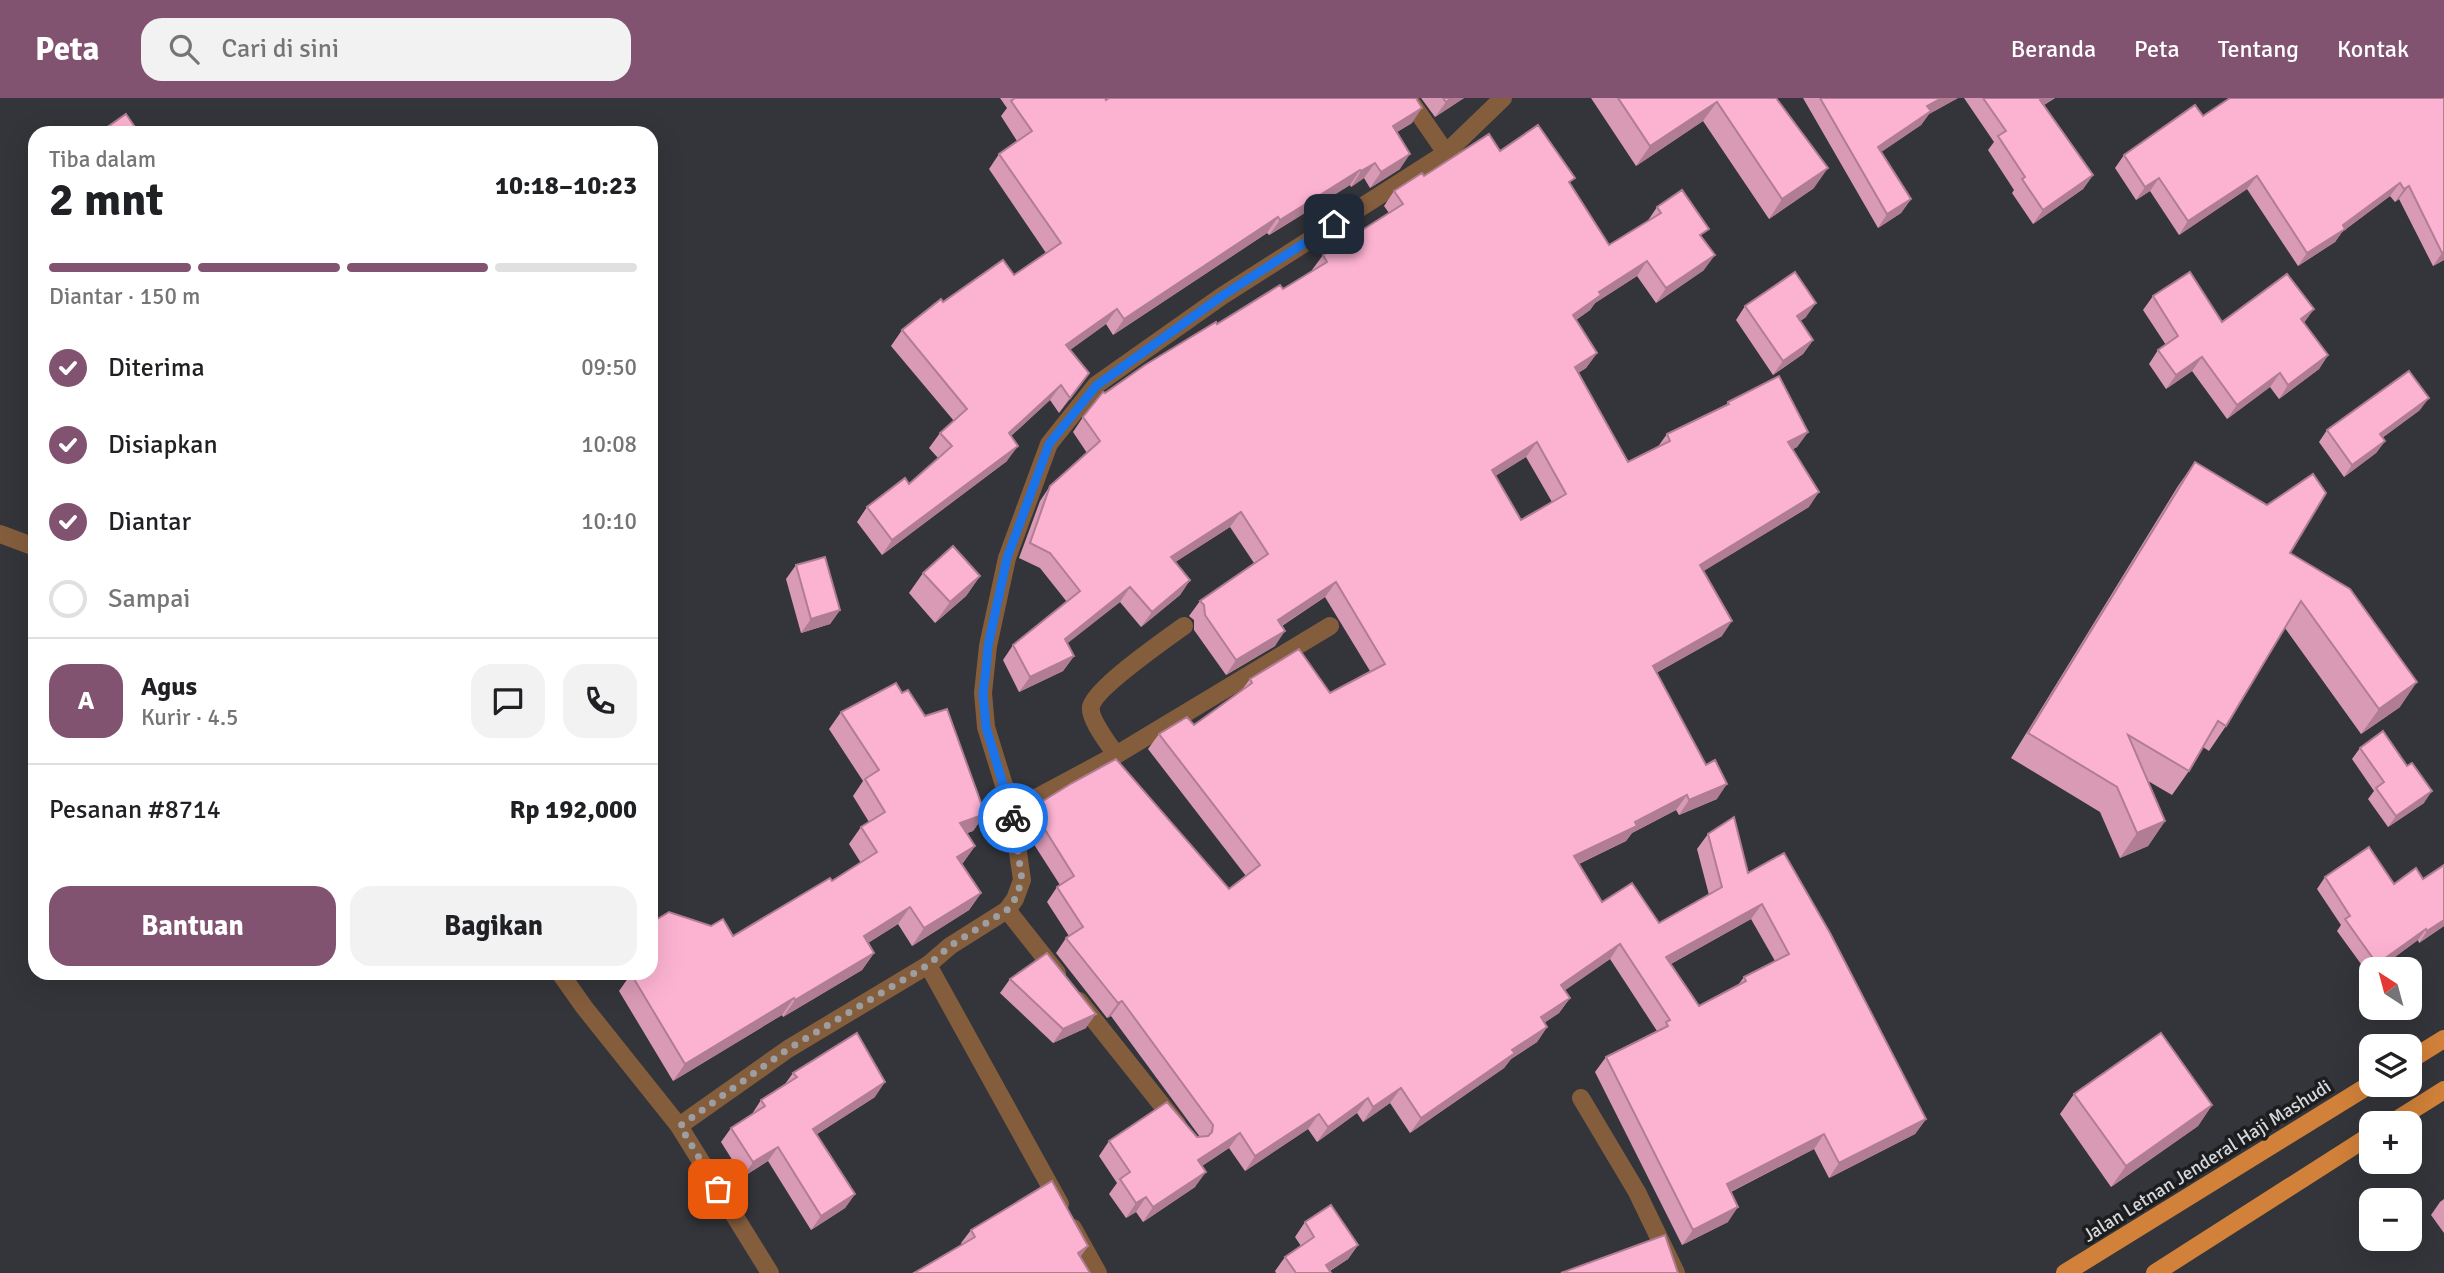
<!DOCTYPE html>
<html lang="id">
<head>
<meta charset="utf-8">
<style>
	:root { --surface:#fff; --page:#f2f2f2; --text:#202124; --muted:#757577; --line:#e0e0e0; --accent:#815370 }
	body { margin:0; font-family:Signika,sans-serif; background:var(--page); color:var(--text); height:100vh; display:flex; flex-direction:column; font-size:26px; white-space:nowrap }
	* { box-sizing:border-box; margin:0 }
	p { font-size:23px; color:var(--muted) }
	.icon { flex:none; width:38px; height:38px; fill:none; stroke:currentColor; stroke-width:2; stroke-linecap:round; stroke-linejoin:round }
	.map { position:relative; flex:1; overflow:hidden }
	.sheet { position:absolute; left:28px; top:28px; width:630px; height:854px; display:flex; flex-direction:column; background:var(--surface); border-radius:21px; box-shadow:0 7px 28px #0002 }
	.sheet>* { flex:none }
	.needle { width:46px; rotate:324deg }
	.controls { position:absolute; left:2359px; top:859px; display:grid; gap:14px }
	.controls a { display:grid; place-items:center; width:63px; height:63px; border-radius:14px; background:var(--surface); box-shadow:0 7px 28px #0002; font-size:35px }
	.pin { position:absolute; display:grid; place-items:center; width:60px; height:60px; color:#fff; margin:-30px; border-radius:14px; box-shadow:0 4px 10px #0006 }
	.courier { position:absolute; display:grid; place-items:center; width:70px; height:70px; margin:-35px; border:5px solid #1a73e8; border-radius:50%; background:#fff; color:#222; box-shadow:0 2px 9px #0007 }
	.overview em { font-style:normal; font-weight:700 }
	.overview div { display:flex; flex-direction:column-reverse }
	.overview { display:flex; align-items:center; justify-content:space-between; height:119px; padding:0 21px }
	h1 { font-size:46px; font-weight:700; line-height:52px }
	.bar { display:grid; grid-template-columns:repeat(4,1fr); gap:10px 7px; align-content:center; height:84px; padding:0 21px }
	.bar i { height:9px; border-radius:5px; background:var(--line) }
	.bar .on { background:var(--accent) }
	.bar p { grid-column:span 4 }
	.line { display:flex; align-items:center; gap:18px; padding:0 21px; border-top:2px solid var(--line) }
	.line div { flex:1 }
	.round { display:grid; place-items:center; flex:none; width:74px; height:74px; border-radius:21px; background:var(--page) }
	ol { padding:0 21px; list-style:none }
	li { display:flex; align-items:center; gap:21px; height:77px }
	li p { margin-inline-start:auto }
	li .icon { padding:7px; border-radius:50%; background:var(--accent); color:#fff; stroke-width:4 }
	li:last-child { color:var(--muted) }
	li i { width:38px; height:38px; border:4px solid var(--line); border-radius:50% }
	.action { display:flex; gap:14px; margin-top:auto; padding:14px 21px }
	.action a { flex:1; height:80px; border-radius:21px; background:var(--accent); color:#fff; font-size:28px; font-weight:700; line-height:80px; text-align:center }
	.action a+a { background:var(--page); color:var(--text) }
	header { display:flex; align-items:center; gap:42px; box-sizing:border-box; height:98px; padding:0 35px; background:var(--accent); color:#fff }
	header strong { font-size:33px }
	nav { display:flex; gap:38px; margin-inline-start:auto; font-size:24px }
	.search { width:490px; height:63px; background:var(--page); display:flex; align-items:center; gap:18px; box-sizing:border-box; padding:0 24px; border-radius:21px; color:var(--muted); font-size:26px }
	.map>svg:first-child { display:block }
	.lines { fill:none; stroke-linecap:round; stroke-linejoin:round }
	.street { stroke:#845d3d; stroke-width:18 }
	.primary { stroke:#d18139; stroke-width:18 }
	.wall { fill:#d99ab5; fill-rule:evenodd }
	.shaded-wall { fill:#b07d93 }
	.building { fill:#fcb3d2; stroke:#b07d93; stroke-width:2; fill-rule:evenodd }
	.done { stroke:#9d9ea2; stroke-width:7; stroke-dasharray:0 12.6 }
	.route { stroke:#1a73e8; stroke-width:9 }
	.labels { text-anchor:middle; dominant-baseline:central; stroke-width:7; stroke-linejoin:round; paint-order:stroke }
	.street-label { font-size:19px; fill:#d6d7da; stroke:#1c1d1f }
</style>
</head>
<body>
<header>
<strong>Peta</strong>
<div class="search"><svg class="icon" aria-label="search" viewBox="0 0 24 24"><circle cx="10" cy="10" r="6"/><path d="M15 15l6 6"/></svg>Cari di sini</div>
<nav><a>Beranda</a><a>Peta</a><a>Tentang</a><a>Kontak</a></nav>
</header>
<div class="map">
<svg width="2444" height="1175" viewBox="0 0 2444 1175">
	<rect width="100%" height="100%" fill="#33353a"/>
	<g class="lines">
		<g class="street">
			<polyline points="1408,0 1446,55"/>
			<polyline points="0,436 35,449"/>
			<path d="M1116,657C1109,646 1089,621 1091,609C1094,591 1166,541 1184,528"/>
			<polyline points="1012,713 1116,657 1330,528"/>
			<polyline points="1007,812 1057,875"/>
			<polyline points="928,867 1060,1106"/>
			<polyline points="560,875 584,909 679,1028 770,1175"/>
			<polyline points="1079,903 1177,1026"/>
			<polyline points="1581,1000 1637,1094 1676,1175"/>
			<polyline points="679,1028 788,951 928,867 950,848 1007,812 1015,801 1022,782 1012,713 986,629 983,595 988,548 1007,460 1049,346 1096,287 1222,198 1446,55 1503,0"/>
			<polyline points="1073,1130 1098,1175"/>
		</g>
		<g class="primary">
			<polyline points="2410,962 2444,941"/>
			<polyline points="2390,1026 2444,992"/>
			<polyline points="2065,1175 2371,986"/>
			<polyline points="2155,1175 2371,1037"/>
		</g>
	</g>
	<g class="wall">
		<polygon points="1000,0 1105,0 1106,2 1412,25 1397,34 1400,71 1370,90 1364,80 1351,89 1350,87 1269,137 1267,135 1113,237 1106,226 1070,252 1089,275 1059,315 1050,302 1011,338 1007,363 882,457 857,424 867,409 909,386 938,360 929,350 940,335 954,323 891,248 902,232 943,204 1014,177 1046,155 989,71 999,56 1017,43 1001,18 1007,10"/>
		<polygon points="1421,0 1464,0 1435,19"/>
		<polygon points="1591,0 1776,0 1814,90 1769,121 1703,23 1636,68"/>
		<polygon points="1803,0 1958,0 1929,16 1921,27 1881,54 1911,101 1901,115 1878,130"/>
		<polygon points="1964,0 2055,0 2044,7 2093,77 2083,91 2033,126 2012,95 2014,92 1988,52 1994,44"/>
		<polygon points="2444,0 2444,162 2433,168 2399,101 2395,104 2390,98 2342,134 2335,144 2298,168 2247,91 2179,137 2150,93 2136,102 2115,70 2124,57 2203,18"/>
		<path d="M1500,53L1570,86L1609,147L1647,124L1657,109L1703,140L1704,172L1656,205L1637,178L1595,205L1590,212L1576,222L1597,255L1586,270L1578,275L1628,364L1657,350L1667,336L1726,307L1728,304L1808,334L1797,349L1793,351L1809,409L1703,473L1722,538L1656,575L1717,701L1679,717L1676,712L1632,735L1626,743L1579,766L1602,804L1659,825L1709,797L1697,751L1708,736L1748,775L1926,1021L1915,1036L1829,1080L1814,1051L1731,1094L1728,1124L1682,1147L1595,974L1606,959L1657,933L1610,861L1565,892L1570,900L1559,915L1544,925L1547,929L1537,944L1511,961L1504,970L1410,1035L1390,1005L1363,1024L1357,1015L1317,1044L1308,1031L1245,1073L1229,1050L1202,1068L1195,1089L1143,1124L1136,1114L1126,1120L1109,1096L1117,1085L1099,1058L1109,1043L1200,1039L1111,918L1107,920L1056,855L1066,840L1069,838L1047,804L1057,789L1060,787L1026,734L1025,723L1035,708L1229,791L1246,778L1148,651L1159,636L1194,627L1241,593L1250,581L1330,595L1370,573L1325,499L1282,528L1275,548L1226,577L1194,532V522L1189,518L1200,503L1254,465L1230,429L1175,464L1190,482L1180,497L1141,529L1120,504L1067,545L1074,558L1063,573L1019,594L1003,562L1013,547L1067,504L1040,470L1019,460L1040,403L1050,388L1087,355L1073,334L1083,319L1105,295L1217,226L1283,191L1313,173L1312,172L1323,157L1389,115L1384,108L1394,93L1424,78ZM1526,359L1552,404L1521,422L1495,378ZM1751,821L1775,863L1744,879L1738,887L1699,908L1671,866Z"/>
		<polygon points="2153,198 2222,224 2304,225 2328,257 2319,271 2279,301 2270,289 2227,321 2192,273 2166,291 2149,266 2158,252 2166,247 2143,212"/>
		<polygon points="1745,208 1806,219 1800,223 1813,242 1803,256 1773,277 1736,222"/>
		<polygon points="2420,312 2382,340 2385,343 2376,355 2344,379 2319,344 2327,332"/>
		<polygon points="2195,364 2290,455 2400,609 2361,636 2285,530 2226,628 2209,653 2203,649 2189,673 2172,697 2148,683 2165,723 2148,748 2120,760 2100,714 2011,660 2178,388"/>
		<polygon points="796,467 840,512 830,526 801,535 786,481"/>
		<polygon points="923,475 980,478 966,498 935,525 909,495"/>
		<polygon points="841,614 985,716 973,733 967,735 975,748 962,766 981,795 969,812 912,848 898,826 868,845 874,855 862,872 783,919 782,917 673,983 619,893 631,876 651,875 651,825 733,838 832,783 861,765 849,746 861,729 869,724 853,698 863,683 829,631"/>
		<polygon points="2360,650 2424,705 2388,729 2368,701 2374,693 2352,661"/>
		<polygon points="2444,767 2444,828 2419,845 2418,842 2377,872 2371,872 2371,876 2369,877 2337,833 2341,827 2317,791 2325,779 2394,786 2423,781"/>
		<polygon points="1010,881 1086,930 1053,945 1000,895"/>
		<polygon points="793,975 875,999 817,1036 855,1096 845,1110 811,1132 768,1063 743,1079 721,1044 731,1030 752,1016 761,1002 785,986"/>
		<polygon points="2074,996 2212,1007 2198,1028 2111,1089 2060,1016"/>
		<polygon points="2444,1101 2444,1135 2431,1117 2440,1104"/>
		<polygon points="1305,1124 1358,1147 1348,1161 1330,1173 1331,1175 1276,1175 1275,1173 1285,1159 1301,1148 1295,1139"/>
		<polygon points="971,1132 1088,1148 1080,1159 962,1147 961,1145"/>
	</g>
	<g class="shaded-wall">
		<polygon points="1451,0 1464,0 1435,19 1446,4"/>
		<polygon points="1942,0 1958,0 1929,16 1921,27 1868,63 1878,49 1927,8"/>
		<polygon points="2043,0 2055,0 2030,16 2040,2"/>
		<polygon points="1717,4 1703,23 1636,68 1650,48"/>
		<polygon points="1422,10 1412,25 1382,43 1393,28"/>
		<polygon points="1410,56 1400,71 1370,90 1381,74"/>
		<polygon points="1375,65 1364,80 1351,89 1361,73"/>
		<polygon points="1828,70 1814,90 1769,121 1782,101"/>
		<polygon points="1360,72 1350,87 1269,137 1280,122"/>
		<polygon points="2093,77 2083,91 2033,126 2043,112"/>
		<polygon points="2257,78 2247,91 2179,137 2188,123"/>
		<polygon points="2159,80 2150,93 2136,102 2145,89"/>
		<polygon points="2400,85 2390,98 2342,134 2335,144 2298,168 2307,155"/>
		<polygon points="2409,88 2399,101 2395,104 2404,91"/>
		<polygon points="1911,101 1901,115 1878,130 1887,116"/>
		<polygon points="1278,119 1267,135 1113,237 1124,221"/>
		<polygon points="2444,154 2444,162 2433,168 2442,155"/>
		<polygon points="1715,157 1704,172 1656,205 1666,190"/>
		<polygon points="1647,163 1637,178 1595,205 1590,212 1562,232 1573,217 1599,194"/>
		<polygon points="1816,205 1806,219 1787,233 1797,218"/>
		<polygon points="1117,211 1106,226 1056,262 1066,247"/>
		<polygon points="2314,211 2304,225 2301,221"/>
		<polygon points="1813,242 1803,256 1773,277 1783,263"/>
		<polygon points="1597,255 1586,270 1564,284 1575,269"/>
		<polygon points="2328,257 2319,271 2279,301 2288,287"/>
		<polygon points="2202,259 2192,273 2166,291 2176,277"/>
		<polygon points="1089,275 1078,291 1059,315 1070,300"/>
		<polygon points="2280,275 2270,289 2227,321 2237,307"/>
		<polygon points="1061,287 1050,302 998,350 1009,335"/>
		<polygon points="2429,300 2420,312 2371,348 2380,336"/>
		<polygon points="1808,334 1797,349 1778,359 1788,344"/>
		<polygon points="2385,343 2376,355 2344,379 2352,367"/>
		<polygon points="1537,344 1526,359 1481,387 1492,372"/>
		<polygon points="1018,348 1007,363 882,457 892,442"/>
		<polygon points="1819,394 1809,409 1689,482 1700,467"/>
		<polygon points="1241,414 1230,429 1160,474 1171,459"/>
		<polygon points="980,478 966,498 935,525 950,504"/>
		<polygon points="1190,482 1180,497 1141,529 1152,514"/>
		<polygon points="1336,484 1325,499 1267,537 1278,522"/>
		<polygon points="1130,489 1120,504 1054,556 1065,541"/>
		<polygon points="840,512 830,526 801,535 811,521"/>
		<polygon points="1732,523 1722,538 1642,583 1653,568"/>
		<polygon points="1285,533 1275,548 1226,577 1236,562"/>
		<polygon points="1074,558 1063,573 1019,594 1030,579"/>
		<polygon points="2417,584 2400,609 2361,636 2379,611"/>
		<polygon points="1727,686 1717,701 1679,717 1689,702"/>
		<polygon points="2432,693 2424,705 2388,729 2396,718"/>
		<polygon points="1687,697 1676,712 1632,735 1626,743 1563,773 1574,758"/>
		<polygon points="985,716 973,733 948,742 960,725"/>
		<polygon points="2165,723 2148,748 2120,760 2137,735"/>
		<polygon points="975,748 963,765 945,776 957,759"/>
		<polygon points="981,795 969,812 912,848 924,830"/>
		<polygon points="1762,806 1751,821 1656,874 1666,859"/>
		<polygon points="910,809 898,826 852,855 864,838"/>
		<polygon points="2444,822 2444,828 2419,845 2427,833"/>
		<polygon points="2426,831 2418,842 2377,872 2373,872 2377,866"/>
		<polygon points="1620,846 1610,861 1551,902 1561,887"/>
		<polygon points="874,855 862,872 783,919 795,902"/>
		<polygon points="794,900 782,917 673,983 685,966"/>
		<polygon points="1570,900 1559,915 1530,934 1541,919"/>
		<polygon points="1122,903 1111,918 1107,920 1118,905"/>
		<polygon points="1096,916 1086,930 1053,945 1063,931"/>
		<polygon points="1547,929 1537,944 1511,961 1504,970 1410,1035 1421,1020 1512,952"/>
		<polygon points="885,984 875,999 803,1045 813,1031"/>
		<polygon points="1401,990 1390,1005 1363,1024 1373,1009"/>
		<polygon points="1368,1000 1357,1015 1317,1044 1328,1029"/>
		<polygon points="2212,1007 2198,1028 2111,1089 2126,1068"/>
		<polygon points="1319,1016 1308,1031 1245,1073 1255,1058"/>
		<polygon points="1926,1021 1915,1036 1829,1080 1839,1065"/>
		<polygon points="1240,1035 1229,1050 1188,1077 1198,1062"/>
		<polygon points="1824,1036 1814,1051 1716,1101 1727,1086"/>
		<polygon points="778,1049 768,1063 743,1079 753,1064"/>
		<polygon points="1206,1074 1195,1089 1143,1124 1153,1109"/>
		<polygon points="855,1096 845,1110 811,1132 821,1118"/>
		<polygon points="1146,1099 1136,1114 1126,1120 1136,1105"/>
		<polygon points="1738,1109 1728,1124 1682,1147 1693,1132"/>
		<polygon points="1358,1147 1348,1161 1326,1175 1326,1167"/>
		<polygon points="1088,1148 1078,1162 1078,1155"/>
	</g>
	<g class="building">
		<polygon points="1015,0 1105,0 1106,2 1109,0 1416,0 1422,10 1393,28 1410,56 1381,74 1375,65 1361,73 1360,72 1280,122 1278,119 1124,221 1117,211 1066,247 1089,275 1070,300 1061,287 1009,335 1018,348 892,442 867,409 905,380 909,386 952,348 940,335 967,311 902,232 941,201 943,204 1003,162 1014,177 1061,145 999,56 1032,33 1011,3"/>
		<polygon points="1443,0 1451,0 1446,4"/>
		<polygon points="1618,0 1776,0 1828,70 1782,101 1717,4 1650,48"/>
		<polygon points="1820,0 1942,0 1927,8 1931,13 1878,49 1911,101 1887,116"/>
		<polygon points="1983,0 2043,0 2040,2 2093,77 2043,112 2022,81 2025,79 1998,38 2006,33"/>
		<polygon points="2230,0 2444,0 2444,154 2442,155 2409,88 2404,91 2400,85 2343,127 2345,131 2307,155 2257,78 2188,123 2159,80 2145,89 2124,57 2195,7 2203,18"/>
		<polygon points="126,16 139,35 99,35"/>
		<path d="M1538,27L1575,80L1569,84L1609,147L1661,115L1657,109L1682,92L1709,131L1700,137L1715,157L1666,190L1647,163L1599,194L1601,197L1573,217L1597,255L1575,269L1628,364L1670,343L1667,336L1729,306L1728,304L1779,278L1808,334L1788,344L1819,394L1700,467L1732,523L1653,568L1706,667L1715,662L1727,686L1689,702L1687,697L1635,724L1637,728L1574,758L1602,804L1632,785L1659,825L1722,789L1708,736L1734,719L1748,775L1784,755L1830,835L1926,1021L1839,1065L1824,1036L1727,1086L1738,1109L1693,1132L1606,959L1668,928L1666,924L1670,922L1620,846L1561,887L1570,900L1541,919L1547,929L1512,952L1515,955L1421,1020L1401,990L1373,1009L1368,1000L1328,1029L1319,1016L1255,1058L1240,1035L1198,1062L1206,1074L1153,1109L1146,1099L1136,1105L1120,1081L1130,1074L1109,1043L1167,1004L1197,1039L1208,1038L1212,1034L1213,1027L1122,903L1118,905L1066,840L1083,829L1057,789L1074,778L1037,719L1035,708L1072,685L1116,661L1229,791L1260,767L1159,636L1187,619L1194,627L1252,585L1250,581L1299,551L1330,595L1385,566L1336,484L1278,522L1285,533L1236,562L1205,517L1204,507L1200,503L1268,456L1241,414L1171,459L1190,482L1152,514L1130,489L1065,541L1074,558L1030,579L1013,547L1080,493L1050,455L1030,445L1050,388L1100,343L1083,319L1103,294L1105,295L1145,267L1216,224L1217,226L1280,187L1283,191L1327,164L1323,157L1403,106L1394,93L1422,75L1424,78L1489,36L1500,53ZM1537,344L1566,396L1521,422L1492,372ZM1762,806L1789,856L1744,879L1746,883L1699,908L1666,859Z"/>
		<polygon points="1795,174 1816,205 1797,218 1813,242 1783,263 1745,208"/>
		<polygon points="2190,174 2222,224 2287,176 2314,211 2301,221 2328,257 2288,287 2280,275 2237,307 2202,259 2176,277 2158,252 2178,238 2153,198"/>
		<polygon points="2409,273 2429,300 2380,336 2385,343 2352,367 2327,332"/>
		<polygon points="2195,364 2267,407 2313,376 2326,395 2290,455 2350,491 2417,584 2379,611 2301,503 2226,628 2218,623 2189,673 2128,637 2165,723 2137,735 2117,689 2028,635"/>
		<polygon points="953,448 980,478 950,504 923,475"/>
		<polygon points="825,459 840,512 811,521 796,467"/>
		<polygon points="896,585 902,595 908,592 925,618 947,611 985,716 960,725 975,748 957,759 981,795 924,830 910,809 864,838 874,855 795,902 794,900 685,966 631,876 651,875 651,864 656,861 651,849 651,825 669,814 711,828 723,821 733,838 830,780 832,783 877,754 861,729 885,714 865,681 879,672 841,614"/>
		<polygon points="2383,633 2407,668 2412,665 2432,693 2396,718 2376,690 2384,684 2360,650"/>
		<polygon points="2369,749 2394,786 2416,770 2423,781 2444,767 2444,822 2427,833 2426,831 2377,866 2345,821 2350,818 2325,779"/>
		<polygon points="1047,855 1096,916 1063,931 1010,881"/>
		<polygon points="857,935 885,984 813,1031 855,1096 821,1118 778,1049 753,1064 731,1030 765,1008 761,1002 797,979 793,975"/>
		<polygon points="2161,935 2212,1007 2126,1068 2074,996"/>
		<polygon points="1052,1083 1088,1148 1078,1155 1090,1175 914,1175 975,1139 971,1132"/>
		<polygon points="1331,1107 1358,1147 1326,1167 1331,1175 1296,1175 1285,1159 1314,1139 1305,1124"/>
		<polygon points="1665,1137 1678,1175 1561,1175"/>
	</g>
	<g class="lines">
		<polyline class="done" points="718,1091 680,1028 788,951 928,867 950,848 1007,812 1015,801 1022,782 1013,720"/>
		<polyline class="route" points="1013,720 986,629 983,595 986,572 988,548 1007,460 1049,346 1096,288 1222,198 1334,126"/>
	</g>
	<g class="labels">
		<g class="street-label">
			<text transform="translate(2207 1063) rotate(-32)">Jalan Letnan Jenderal Haji Mashudi</text>
		</g>
	</g>
</svg>
<div class="controls">
<a><svg class="needle" viewBox="-14 -14 28 28"><path d="M0-13l5 13h-10z" fill="#e53935"/><path d="M0 13l5-13h-10z" fill="#757577"/></svg></a>
<a><svg class="icon" aria-label="layers" viewBox="0 0 24 24"><path d="M12 4l9 5-9 5-9-5zM3 14l9 5 9-5"/></svg></a>
<a>+</a>
<a>−</a>
</div>
<div class="pin" style="left:718px;top:1091px;background:#ea580c"><svg class="icon" aria-label="bag" viewBox="0 0 24 24"><path d="M5 8h14l-1 12H6zM9 8a3 3 0 0 1 6 0"/></svg></div>
<div class="pin" style="left:1334px;top:126px;background:#1f2937"><svg class="icon" aria-label="home" viewBox="0 0 24 24"><path d="M3 11l9-7 9 7M6 9v11h12V9"/></svg></div>
<div class="courier" style="left:1013px;top:720px"><svg class="icon" aria-label="bike" viewBox="0 0 24 24"><circle cx="6" cy="16" r="4"/><circle cx="18" cy="16" r="4"/><path d="M6 16l4-8h5l3 8M10 8l3 8H6M13 5h3"/></svg></div>
<section class="sheet">
<div class="overview"><div><h1>2 mnt</h1><p>Tiba dalam</p></div><em>10:18–10:23</em></div>
<div class="bar"><i class="on"></i><i class="on"></i><i class="on"></i><i></i><p>Diantar · 150 m</p></div>
<ol>
<li><svg class="icon" aria-label="check" viewBox="0 0 24 24"><path d="M5 12l5 5 9-10"/></svg>Diterima<p>09:50</p></li>
<li><svg class="icon" aria-label="check" viewBox="0 0 24 24"><path d="M5 12l5 5 9-10"/></svg>Disiapkan<p>10:08</p></li>
<li><svg class="icon" aria-label="check" viewBox="0 0 24 24"><path d="M5 12l5 5 9-10"/></svg>Diantar<p>10:10</p></li>
<li><i></i>Sampai</li>
</ol>
<div class="line" style="height:126px"><b class="round" style="background:var(--accent);color:#fff">A</b><div><b>Agus</b><p>Kurir · 4.5</p></div><a class="round"><svg class="icon" aria-label="chat" viewBox="0 0 24 24"><path d="M4 5h16v11H9l-5 4z"/></svg></a><a class="round"><svg class="icon" aria-label="phone" viewBox="0 0 24 24"><path d="M5 4h4l2 5-3 2q2 4 5 5l2-3 5 2v4C11 20 4 13 5 4z"/></svg></a></div>
<div class="line" style="height:91px"><div>Pesanan #8714</div><b>Rp 192,000</b></div>
<div class="action"><a>Bantuan</a><a>Bagikan</a></div>
</section>
</div>
</body>
</html>
